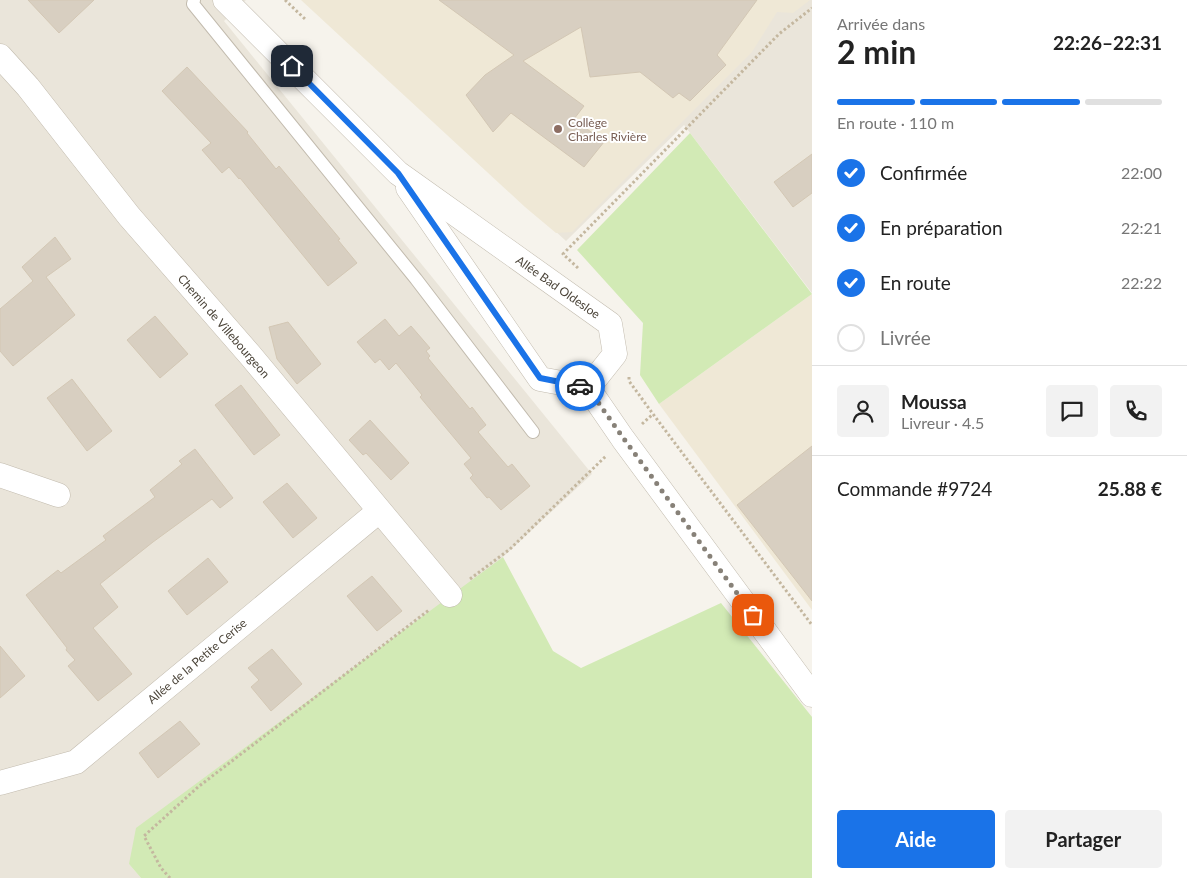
<!DOCTYPE html>
<html lang="fr">
<head>
<meta charset="utf-8">
<style>
	:root { --surface:#fff; --page:#f2f2f2; --text:#222; --muted:#767676; --line:#e0e0e0; --accent:#1a73e8 }
	body { margin:0; font-family:Lato,sans-serif; background:var(--page); color:var(--text); height:100vh; display:flex; flex-direction:column; font-size:19px; white-space:nowrap }
	* { box-sizing:border-box; margin:0 }
	p { font-size:16px; color:var(--muted) }
	.icon { flex:none; width:28px; height:28px; fill:none; stroke:currentColor; stroke-width:2; stroke-linecap:round; stroke-linejoin:round }
	.map { position:relative; flex:1; overflow:hidden }
	.drawer { display:flex; flex-direction:column; background:var(--surface); width:375px }
	.drawer>* { flex:none }
	.pin { position:absolute; display:grid; place-items:center; width:42px; height:42px; color:#fff; margin:-21px; border-radius:10px; box-shadow:0 2px 8px #0006 }
	.courier { position:absolute; display:grid; place-items:center; width:50px; height:50px; margin:-25px; border:4px solid #1a73e8; border-radius:50%; background:#fff; color:#222; box-shadow:0 1px 6px #0007 }
	.headline em { font-style:normal; font-weight:700 }
	.headline div { display:flex; flex-direction:column-reverse }
	.headline { display:flex; align-items:center; justify-content:space-between; height:85px; padding:0 25px }
	h1 { font-size:32px; font-weight:700; line-height:38px }
	.bar { display:grid; grid-template-columns:repeat(4,1fr); gap:8px 5px; align-content:center; height:60px; padding:0 25px }
	.bar i { height:6px; border-radius:4px; background:var(--line) }
	.bar .selected { background:var(--accent) }
	.bar p { grid-column:span 4 }
	.line { display:flex; align-items:center; gap:12px; padding:0 25px; border-top:1px solid var(--line) }
	.line div { flex:1 }
	.round { display:grid; place-items:center; flex:none; width:52px; height:52px; border-radius:5px; background:var(--page) }
	ol { padding:0 25px; list-style:none }
	li { display:flex; align-items:center; gap:15px; height:55px }
	li p { margin-inline-start:auto }
	li .icon { padding:5px; border-radius:50%; background:var(--accent); color:#fff; stroke-width:4 }
	li:last-child { color:var(--muted) }
	li i { width:28px; height:28px; border:2px solid var(--line); border-radius:50% }
	.primary-button { display:flex; gap:10px; margin-top:auto; padding:10px 25px }
	.primary-button a { flex:1; height:58px; border-radius:5px; background:var(--accent); color:#fff; font-size:20px; font-weight:700; line-height:58px; text-align:center }
	.primary-button a+a { background:var(--page); color:var(--text) }
	main { display:flex; flex:1; min-height:0 }
	.map>svg:first-child { display:block }
	.residential { fill:#eae5da }
	.education { fill:#efe8d6 }
	.green { fill:#d2eab5 }
	.building { fill:#d8cfc1; stroke:#d3c7b4 }
	.lines { fill:none; stroke-linecap:round; stroke-linejoin:round }
	.lane-casing { stroke:#c2bbae; stroke-width:14 }
	.street-casing { stroke:#c2bbae; stroke-width:25 }
	.path { stroke:#c4b79f; stroke-width:3; stroke-dasharray:2.5 2.5; stroke-linecap:butt }
	.lane { stroke:#fff; stroke-width:12 }
	.street { stroke:#fff; stroke-width:24 }
	.done { stroke:#878178; stroke-width:5; stroke-dasharray:0 9 }
	.route { stroke:#1a73e8; stroke-width:6 }
	.education-dot { fill:#8d6e63; stroke:#fff; stroke-width:2 }
	.labels { text-anchor:middle; dominant-baseline:central; stroke-width:4; stroke-linejoin:round; paint-order:stroke }
	.education-label { font-size:12px; fill:#785e54; stroke:#fff; text-anchor:start }
	.street-label { font-size:12px; fill:#4b4439; stroke:#fff }
</style>
</head>
<body>
<main>
<div class="map">
<svg width="812" height="878" viewBox="0 0 812 878">
	<rect width="100%" height="100%" fill="#f6f3ec"/>
	<g class="residential">
		<polygon points="0,0 246,0 224,21 592,474 503,557 129,864 141,878 0,878"/>
		<polygon points="303,0 812,0 812,293 684,125 566,241"/>
	</g>
	<g class="education">
		<polygon points="301,0 810,0 793,13 777,12 752,52 572,232 556,233 525,207"/>
		<polygon points="812,294 812,610 659,404"/>
	</g>
	<g class="green">
		<polygon points="690,133 812,294 659,404 640,375 643,323 577,250"/>
		<polygon points="503,557 553,651 581,668 721,603 812,717 812,878 141,878 129,864 136,828"/>
	</g>
	<g class="building">
		<polygon points="28,0 94,0 59,33"/>
		<polygon points="439,0 757,0 717,55 726,65 690,101 679,93 673,98 640,72 590,77 581,27 523,61 584,106 574,119 604,142 584,167 511,113 493,132 466,95 485,75 514,55"/>
		<polygon points="187,67 248,132 247,133 276,169 279,166 340,239 338,240 357,263 328,286 240,178 239,179 229,167 222,173 202,150 211,143 162,91"/>
		<polygon points="812,154 812,193 793,207 774,182"/>
		<polygon points="55,237 71,259 46,277 75,315 13,366 0,351 0,309 33,281 22,267"/>
		<polygon points="155,316 188,354 160,378 127,340"/>
		<polygon points="385,319 399,336 411,326 430,348 426,351 430,356 428,358 470,409 472,407 486,425 478,432 508,467 512,464 530,486 501,510 489,497 487,498 470,478 473,475 464,464 471,458 420,397 422,395 396,363 389,370 380,359 375,363 357,342"/>
		<polygon points="288,322 321,364 297,384 277,359 269,327"/>
		<polygon points="72,379 112,431 87,451 47,398"/>
		<polygon points="241,385 280,435 254,455 215,405"/>
		<polygon points="370,420 409,463 391,480 366,453 363,455 349,440"/>
		<polygon points="812,446 812,601 737,505"/>
		<polygon points="195,449 233,498 220,508 212,499 153,542 100,584 118,607 93,628 132,674 98,701 68,666 75,660 66,650 67,648 26,595 58,570 61,573 106,540 103,536 155,497 150,490 182,464 179,461"/>
		<polygon points="287,483 317,518 293,538 263,502"/>
		<polygon points="208,558 228,582 187,615 168,591"/>
		<polygon points="372,576 402,611 377,631 347,596"/>
		<polygon points="0,646 25,676 0,698"/>
		<polygon points="272,649 302,684 271,711 251,687 259,680 248,668"/>
		<polygon points="180,721 200,744 158,778 139,753"/>
	</g>
	<g class="lines">
		<defs>
			<polyline id="lane" points="194,0 193,4 416,279 533,432"/>
			<g id="street">
				<polyline points="225,0 398,173 610,324 615,354 588,388"/>
				<polyline points="0,56 28,87 129,216 250,355 450,595"/>
				<polyline points="408,188 540,379 588,388"/>
				<polyline points="588,388 623,439 812,695"/>
				<polyline points="0,475 58,495"/>
				<polyline points="0,783 76,762 379,511"/>
			</g>
		</defs>
		<use href="#lane" class="lane-casing"/>
		<use href="#street" class="street-casing"/>
		<g class="path">
			<polyline points="285,0 305,19"/>
			<polyline points="578,268 563,254 779,34 812,8"/>
			<polyline points="629,377 629,381 653,414 812,625"/>
			<polyline points="642,424 653,414"/>
			<polyline points="470,579 510,549 606,456"/>
			<polyline points="170,878 161,868 144,836 198,787 429,610"/>
		</g>
		<use href="#lane" class="lane"/>
		<use href="#street" class="street"/>
	</g>
	<g class="lines">
		<polyline class="done" points="580,386 588,388 624,439 753,615"/>
		<polyline class="route" points="292,66 398,173 540,378 580,386"/>
	</g>
	<circle class="education-dot" cx="558" cy="129" r="5"/>
	<g class="labels">
		<g class="education-label">
			<text x="568" y="122">Collège<tspan x="568" dy="14">Charles Rivière</tspan></text>
		</g>
		<g class="street-label">
			<text transform="translate(558 287) rotate(35)">Allée Bad Oldesloe</text>
			<text transform="translate(224 326) rotate(49)">Chemin de Villebourgeon</text>
			<text transform="translate(197 661) rotate(-40)">Allée de la Petite Cerise</text>
		</g>
	</g>
</svg>
<div class="pin" style="left:753px;top:615px;background:#ea580c"><svg class="icon" aria-label="bag" viewBox="0 0 24 24"><path d="M5 8h14l-1 12H6zM9 8a3 3 0 0 1 6 0"/></svg></div>
<div class="pin" style="left:292px;top:66px;background:#1f2937"><svg class="icon" aria-label="home" viewBox="0 0 24 24"><path d="M3 11l9-7 9 7M6 9v11h12V9"/></svg></div>
<div class="courier" style="left:580px;top:386px"><svg class="icon" aria-label="car" viewBox="0 0 24 24"><path d="M5 17H2v-5l4-1 3-4h7l3 4 3 1v5h-3M9 17h6M6 11h13"/><circle cx="7" cy="17" r="2"/><circle cx="17" cy="17" r="2"/></svg></div>
</div>
<section class="drawer">
<div class="headline"><div><h1>2 min</h1><p>Arrivée dans</p></div><em>22:26–22:31</em></div>
<div class="bar"><i class="selected"></i><i class="selected"></i><i class="selected"></i><i></i><p>En route · 110 m</p></div>
<ol>
<li><svg class="icon" aria-label="check" viewBox="0 0 24 24"><path d="M5 12l5 5 9-10"/></svg>Confirmée<p>22:00</p></li>
<li><svg class="icon" aria-label="check" viewBox="0 0 24 24"><path d="M5 12l5 5 9-10"/></svg>En préparation<p>22:21</p></li>
<li><svg class="icon" aria-label="check" viewBox="0 0 24 24"><path d="M5 12l5 5 9-10"/></svg>En route<p>22:22</p></li>
<li><i></i>Livrée</li>
</ol>
<div class="line" style="height:90px"><a class="round"><svg class="icon" aria-label="person" viewBox="0 0 24 24"><circle cx="12" cy="8" r="4"/><path d="M4 21q1-7 8-7t8 7"/></svg></a><div><b>Moussa</b><p>Livreur · 4.5</p></div><a class="round"><svg class="icon" aria-label="chat" viewBox="0 0 24 24"><path d="M4 5h16v11H9l-5 4z"/></svg></a><a class="round"><svg class="icon" aria-label="phone" viewBox="0 0 24 24"><path d="M5 4h4l2 5-3 2q2 4 5 5l2-3 5 2v4C11 20 4 13 5 4z"/></svg></a></div>
<div class="line" style="height:65px"><div>Commande #9724</div><b>25.88 €</b></div>
<div class="primary-button"><a>Aide</a><a>Partager</a></div>
</section>
</main>
</body>
</html>
